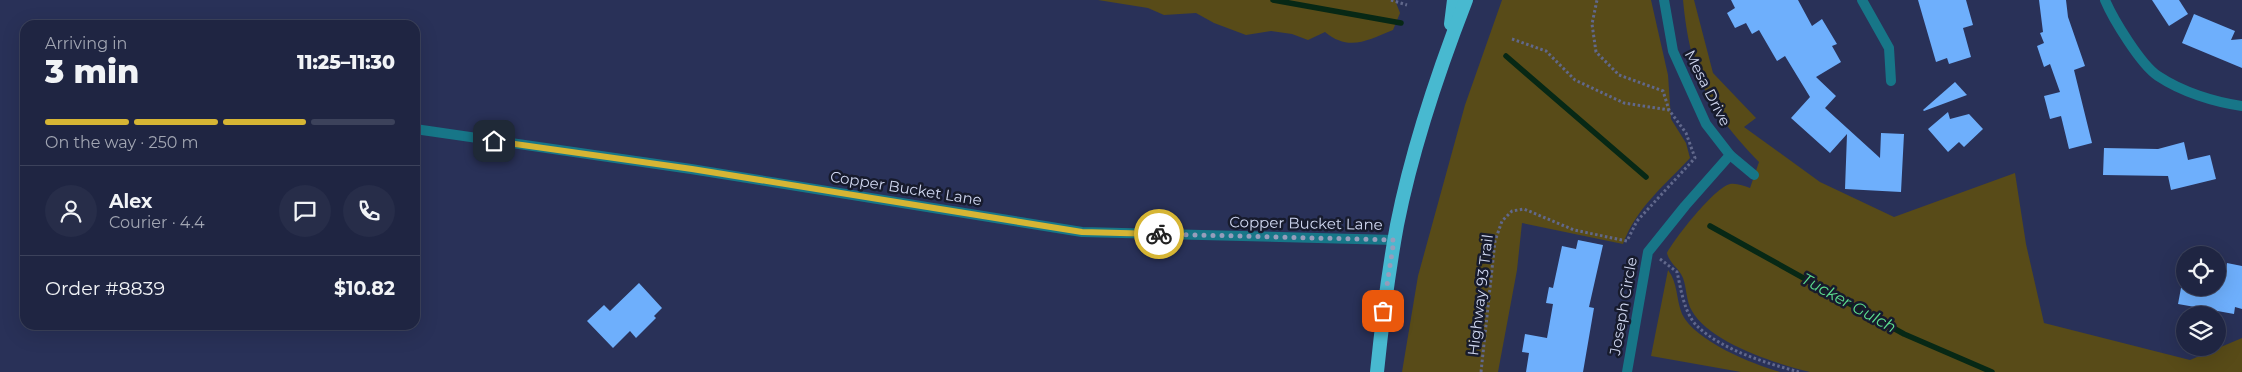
<!DOCTYPE html>
<html lang="en">
<head>
<meta charset="utf-8">
<style>
	:root { --surface:#1f2542; --page:#272d49; --text:#f1f3f6; --muted:#a1a5b2; --line:#3c425b; --accent:#d6b534 }
	body { margin:0; font-family:Montserrat,sans-serif; background:var(--page); color:var(--text); height:100vh; display:flex; flex-direction:column; font-size:19px; white-space:nowrap }
	* { box-sizing:border-box; margin:0 }
	p { font-size:16px; color:var(--muted) }
	.icon { flex:none; width:28px; height:28px; fill:none; stroke:currentColor; stroke-width:2; stroke-linecap:round; stroke-linejoin:round }
	.map { position:relative; flex:1; overflow:hidden }
	.panel { position:absolute; left:20px; top:20px; width:400px; height:310px; display:flex; flex-direction:column; background:var(--surface); border-radius:15px; box-shadow:0 5px 20px #0002,0 0 0 1px var(--line) }
	.panel>* { flex:none }
	.controls { position:absolute; left:2176px; top:246px; display:grid; gap:10px }
	.controls a { display:grid; place-items:center; width:50px; height:50px; border-radius:50%; background:var(--surface); box-shadow:0 5px 20px #0002,0 0 0 1px var(--line); font-size:25px }
	.pin { position:absolute; display:grid; place-items:center; width:42px; height:42px; color:#fff; margin:-21px; border-radius:10px; box-shadow:0 2px 8px #0006 }
	.courier { position:absolute; display:grid; place-items:center; width:50px; height:50px; margin:-25px; border:4px solid #d6b534; border-radius:50%; background:#fff; color:#222; box-shadow:0 1px 6px #0007 }
	.summary em { font-style:normal; font-weight:800 }
	.summary div { display:flex; flex-direction:column-reverse }
	.summary { display:flex; align-items:center; justify-content:space-between; height:85px; padding:0 25px }
	h1 { font-size:32px; font-weight:800; line-height:38px }
	.bar { display:grid; grid-template-columns:repeat(4,1fr); gap:8px 5px; align-content:center; height:60px; padding:0 25px }
	.bar i { height:6px; border-radius:4px; background:var(--line) }
	.bar .active { background:var(--accent) }
	.bar p { grid-column:span 4 }
	.line { display:flex; align-items:center; gap:12px; padding:0 25px; border-top:1px solid var(--line) }
	.line div { flex:1 }
	.round { display:grid; place-items:center; flex:none; width:52px; height:52px; border-radius:26px; background:var(--page) }
	.map>svg:first-child { display:block }
	.green { fill:#584b18 }
	.lines { fill:none; stroke-linecap:round; stroke-linejoin:round }
	.stream { stroke:#072815; stroke-width:5.5 }
	.building { fill:#6eaffc }
	.path { stroke:#61688b; stroke-width:3; stroke-dasharray:2.5 2.5; stroke-linecap:butt }
	.minor { stroke:#177688; stroke-width:10 }
	.trunk { stroke:#48b9d0; stroke-width:14 }
	.done { stroke:#969dbb; stroke-width:5; stroke-dasharray:0 9 }
	.route { stroke:#d6b534; stroke-width:6 }
	.labels { text-anchor:middle; dominant-baseline:central; stroke-width:5; stroke-linejoin:round; paint-order:stroke }
	.street-label { font-size:15px; fill:#d0d7f0; stroke:#171b2d }
	.water-label { font-size:16px; font-style:italic; fill:#5cde8f; stroke:#171b2d }
</style>
</head>
<body>
<div class="map">
<svg width="2242" height="372" viewBox="0 0 2242 372">
	<rect width="100%" height="100%" fill="#293158"/>
	<g class="green">
		<path d="M1098,0H1395L1400,13L1393,30C1368,40 1349,52 1325,32L1308,40L1292,34L1271,31L1246,35L1214,23L1196,13L1164,15L1148,8Z"/>
		<path d="M1502,0H1651L1668,75L1671,119L1686,143L1690,158C1665,185 1636,208 1623,244L1522,223L1517,270L1498,372H1402L1418,276L1465,105Z"/>
		<path d="M1683,0H1694L1713,73L1756,118L1744,127L1820,182L1894,217L2015,173L2026,244L2044,323L2190,360L2242,338V372H1810C1776,364 1709,342 1692,311C1686,301 1687,289 1683,278C1679,268 1669,263 1667,253C1675,238 1714,188 1730,184C1737,183 1744,186 1750,188L1759,162C1708,109 1690,74 1683,0Z"/>
		<path d="M1668,270C1678,283 1676,299 1682,314C1695,341 1752,364 1780,372H1741L1651,356Z"/>
	</g>
	<g class="lines">
		<g class="stream">
			<polyline points="1273,0 1401,23"/>
			<polyline points="1506,56 1646,177"/>
			<polyline points="1710,226 1904,334 1992,372"/>
		</g>
	</g>
	<g class="building">
		<polygon points="1731,0 1798,0 1812,26 1822,19 1837,44 1832,46 1841,62 1816,77 1836,96 1825,108 1880,158 1881,133 1904,134 1901,192 1845,189 1847,134 1830,153 1791,118 1810,97 1785,56 1777,61 1759,30 1752,34 1746,23 1735,28 1727,13 1735,8"/>
		<polygon points="1918,0 1966,0 1973,25 1963,28 1971,57 1949,64 1947,58 1936,62"/>
		<polygon points="2039,0 2066,0 2068,17 2085,66 2074,70 2092,143 2069,149 2061,116 2050,119 2044,96 2060,92 2050,64 2044,67 2037,46 2044,43 2040,33 2043,32"/>
		<polygon points="2152,0 2179,0 2188,14 2169,26"/>
		<polygon points="2194,14 2235,31 2231,40 2242,39 2242,68 2182,43"/>
		<polygon points="1955,82 1967,95 1924,111 1923,110"/>
		<polygon points="1948,112 1950,119 1969,114 1983,129 1964,147 1959,142 1948,152 1928,129"/>
		<polygon points="2184,142 2188,160 2210,155 2216,179 2171,190 2168,176 2103,175 2104,148 2158,149"/>
		<polygon points="1578,240 1603,245 1589,307 1594,308 1583,372 1526,372 1529,353 1522,352 1525,334 1547,338 1553,304 1546,303 1549,287 1553,288 1562,246 1576,249"/>
		<polygon points="2227,263 2242,266 2242,309 2235,307 2234,314 2212,310 2212,315 2194,315 2195,307 2178,304 2181,288 2218,288 2218,276 2225,277"/>
		<polygon points="639,283 662,308 654,316 656,318 636,338 630,331 613,348 587,321 604,305 610,311"/>
	</g>
	<g class="lines">
		<g class="path">
			<polyline points="1391,0 1407,5"/>
			<polyline points="1512,39 1546,51 1575,80 1624,103 1669,110"/>
			<path d="M1660,259L1677,272C1681,289 1684,313 1697,326C1722,350 1766,363 1799,372"/>
			<polyline points="1481,372 1495,241 1502,221 1512,211 1524,209 1574,230 1627,241 1637,221 1695,158 1686,133 1669,110 1663,91 1619,75 1596,52 1592,24 1597,0"/>
		</g>
		<g class="minor">
			<polyline points="1664,0 1673,51 1706,124 1730,155 1754,175"/>
			<polyline points="1862,0 1889,48 1891,81"/>
			<path d="M2105,0C2113,19 2141,65 2158,76C2182,92 2214,102 2242,106"/>
			<polyline points="415,129 691,169 1082,232 1394,240"/>
			<polyline points="1627,372 1648,252 1685,206 1730,155"/>
		</g>
		<g class="trunk">
			<polyline points="1451,24 1454,0"/>
			<path d="M1377,372C1382,323 1388,274 1397,225C1412,149 1438,72 1466,0"/>
		</g>
	</g>
	<g class="lines">
		<polyline class="done" points="1159,234 1394,240 1383,311"/>
		<polyline class="route" points="494,141 692,169 1082,232 1159,234"/>
	</g>
	<g class="labels">
		<g class="street-label">
			<text transform="translate(1708 88) rotate(63)">Mesa Drive</text>
			<text transform="translate(906 188) rotate(9)">Copper Bucket Lane</text>
			<text transform="translate(1306 223) rotate(1)">Copper Bucket Lane</text>
			<text transform="translate(1480 295) rotate(-83)">Highway 93 Trail</text>
			<text transform="translate(1623 306) rotate(-80)">Joseph Circle</text>
		</g>
		<g class="water-label">
			<text transform="translate(1849 303) rotate(29)">Tucker Gulch</text>
		</g>
	</g>
</svg>
<div class="controls">
<a><svg class="icon" aria-label="locate" viewBox="0 0 24 24"><circle cx="12" cy="12" r="6"/><path d="M12 2v4M12 18v4M2 12h4M18 12h4"/></svg></a>
<a><svg class="icon" aria-label="layers" viewBox="0 0 24 24"><path d="M12 4l9 5-9 5-9-5zM3 14l9 5 9-5"/></svg></a>
</div>
<div class="pin" style="left:1383px;top:311px;background:#ea580c"><svg class="icon" aria-label="bag" viewBox="0 0 24 24"><path d="M5 8h14l-1 12H6zM9 8a3 3 0 0 1 6 0"/></svg></div>
<div class="pin" style="left:494px;top:141px;background:#1f2937"><svg class="icon" aria-label="home" viewBox="0 0 24 24"><path d="M3 11l9-7 9 7M6 9v11h12V9"/></svg></div>
<div class="courier" style="left:1159px;top:234px"><svg class="icon" aria-label="bike" viewBox="0 0 24 24"><circle cx="6" cy="16" r="4"/><circle cx="18" cy="16" r="4"/><path d="M6 16l4-8h5l3 8M10 8l3 8H6M13 5h3"/></svg></div>
<section class="panel">
<div class="summary"><div><h1>3 min</h1><p>Arriving in</p></div><em>11:25–11:30</em></div>
<div class="bar"><i class="active"></i><i class="active"></i><i class="active"></i><i></i><p>On the way · 250 m</p></div>
<div class="line" style="height:90px"><a class="round"><svg class="icon" aria-label="person" viewBox="0 0 24 24"><circle cx="12" cy="8" r="4"/><path d="M4 21q1-7 8-7t8 7"/></svg></a><div><b>Alex</b><p>Courier · 4.4</p></div><a class="round"><svg class="icon" aria-label="chat" viewBox="0 0 24 24"><path d="M4 5h16v11H9l-5 4z"/></svg></a><a class="round"><svg class="icon" aria-label="phone" viewBox="0 0 24 24"><path d="M5 4h4l2 5-3 2q2 4 5 5l2-3 5 2v4C11 20 4 13 5 4z"/></svg></a></div>
<div class="line" style="height:65px"><div>Order #8839</div><b>$10.82</b></div>
</section>
</div>
</body>
</html>
